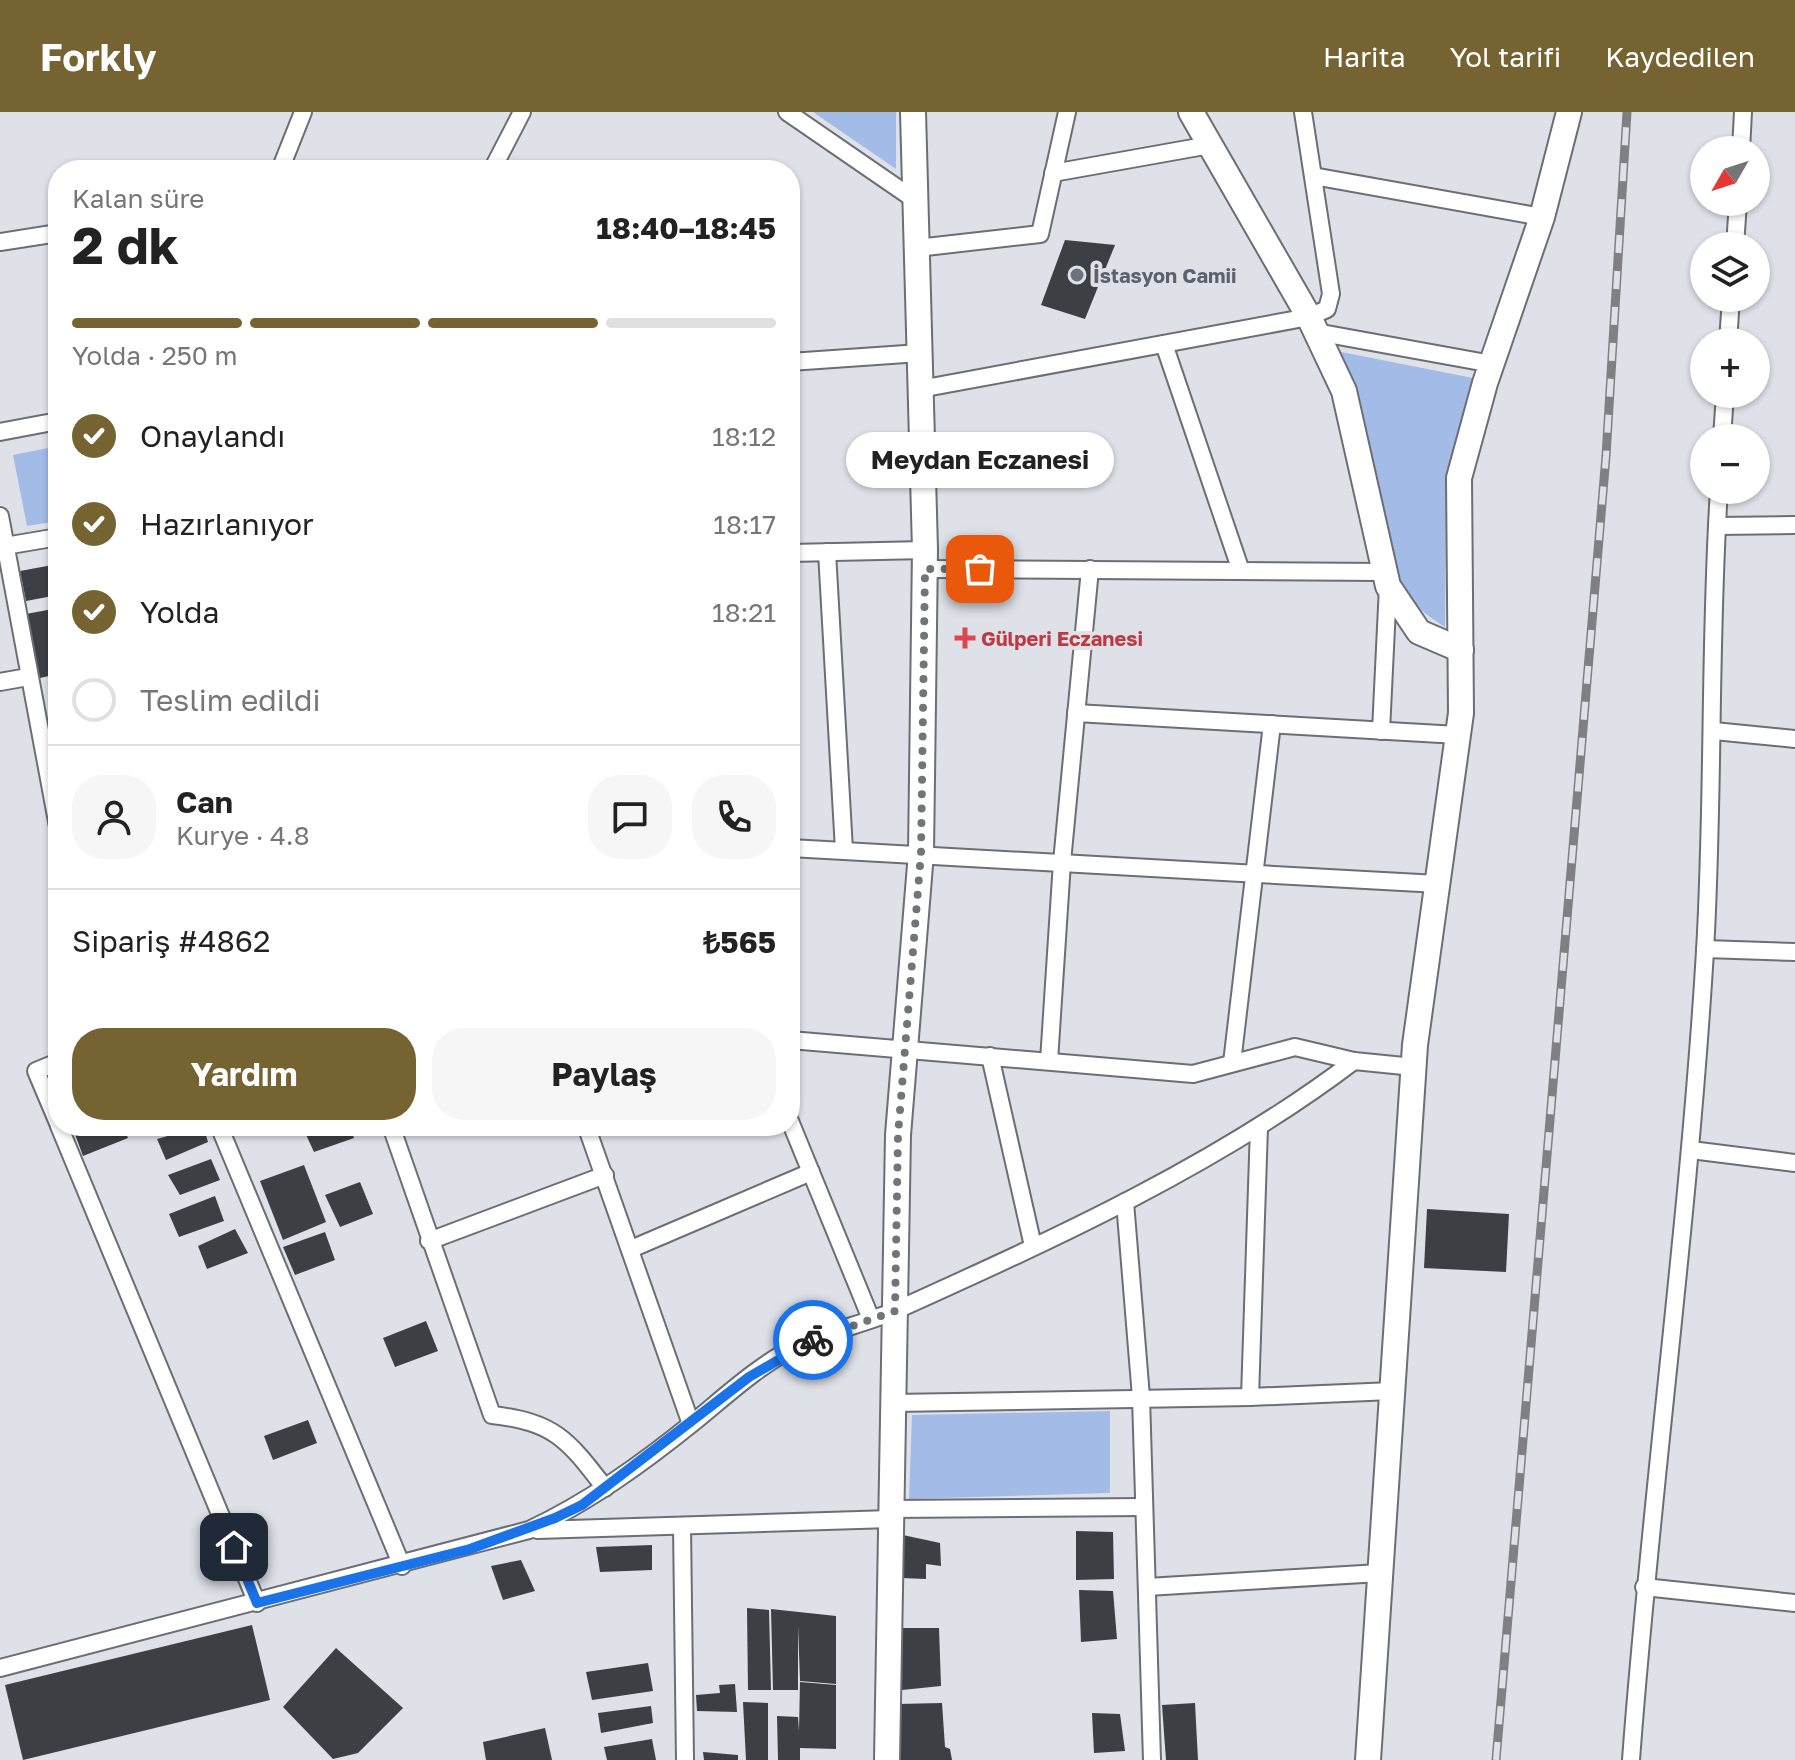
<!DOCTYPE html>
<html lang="tr">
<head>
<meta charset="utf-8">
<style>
	:root { --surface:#fff; --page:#f6f6f6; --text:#222; --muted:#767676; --line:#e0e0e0; --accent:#756432 }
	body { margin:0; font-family:"Golos Text",sans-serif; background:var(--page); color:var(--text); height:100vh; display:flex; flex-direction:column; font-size:30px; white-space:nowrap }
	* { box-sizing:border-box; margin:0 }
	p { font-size:26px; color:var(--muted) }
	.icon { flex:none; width:44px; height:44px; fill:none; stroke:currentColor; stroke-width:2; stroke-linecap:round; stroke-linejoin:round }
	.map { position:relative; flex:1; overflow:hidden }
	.drawer { position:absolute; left:48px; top:48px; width:752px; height:976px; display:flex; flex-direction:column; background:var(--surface); border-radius:32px; box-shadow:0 2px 6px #0004 }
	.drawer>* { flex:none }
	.needle { width:52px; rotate:231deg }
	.fabs { position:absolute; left:1690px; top:24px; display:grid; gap:16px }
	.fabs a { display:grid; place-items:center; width:80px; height:80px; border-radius:50%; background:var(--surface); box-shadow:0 2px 6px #0004; font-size:40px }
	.pin { position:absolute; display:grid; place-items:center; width:68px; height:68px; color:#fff; margin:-34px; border-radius:16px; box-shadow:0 4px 12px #0006 }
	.courier { position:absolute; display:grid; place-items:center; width:80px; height:80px; margin:-40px; border:6px solid #1a73e8; border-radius:50%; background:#fff; color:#222; box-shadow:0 2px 10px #0007 }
	.bubble { position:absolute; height:56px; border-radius:28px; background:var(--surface); box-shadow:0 2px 6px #0004; font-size:26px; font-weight:700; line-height:56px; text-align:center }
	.headline em { font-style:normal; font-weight:700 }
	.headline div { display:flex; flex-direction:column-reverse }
	.headline { display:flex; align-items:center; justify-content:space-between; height:136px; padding:0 24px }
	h1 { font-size:52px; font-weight:700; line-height:60px }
	.bar { display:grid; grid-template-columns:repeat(4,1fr); gap:12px 8px; align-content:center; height:96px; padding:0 24px }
	.bar i { height:10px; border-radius:6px; background:var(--line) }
	.bar .current { background:var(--accent) }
	.bar p { grid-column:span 4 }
	.line { display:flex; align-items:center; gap:20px; padding:0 24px; border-top:2px solid var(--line) }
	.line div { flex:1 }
	.round { display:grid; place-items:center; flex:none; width:84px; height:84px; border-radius:32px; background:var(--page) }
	ol { padding:0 24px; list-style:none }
	li { display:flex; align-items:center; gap:24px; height:88px }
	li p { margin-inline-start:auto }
	li .icon { padding:8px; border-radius:50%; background:var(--accent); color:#fff; stroke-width:4 }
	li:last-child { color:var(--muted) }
	li i { width:44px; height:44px; border:4px solid var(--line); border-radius:50% }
	.primary-button { display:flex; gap:16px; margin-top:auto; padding:16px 24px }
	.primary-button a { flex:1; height:92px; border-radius:32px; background:var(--accent); color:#fff; font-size:32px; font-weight:700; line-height:92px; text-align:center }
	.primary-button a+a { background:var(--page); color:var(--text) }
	header { display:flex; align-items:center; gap:48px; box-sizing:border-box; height:112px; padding:0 40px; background:var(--accent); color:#fff }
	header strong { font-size:38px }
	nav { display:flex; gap:44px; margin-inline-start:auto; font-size:28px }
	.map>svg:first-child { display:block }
	.green { fill:#a2bbe7 }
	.building { fill:#3c3f44 }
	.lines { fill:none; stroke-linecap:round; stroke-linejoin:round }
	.street-casing { stroke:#6b6e74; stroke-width:20 }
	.secondary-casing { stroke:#6b6e74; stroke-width:28 }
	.street { stroke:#fff; stroke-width:16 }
	.secondary { stroke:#fff; stroke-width:24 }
	.rail-casing { stroke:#7e8084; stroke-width:9 }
	.rail { stroke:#dee1e8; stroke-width:6; stroke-dasharray:18; stroke-linecap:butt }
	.done { stroke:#717478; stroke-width:8; stroke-dasharray:0 14.4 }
	.route { stroke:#1a73e8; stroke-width:10 }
	.worship-dot { fill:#6b7280; stroke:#dee1e8; stroke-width:3 }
	.health-dot { fill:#e0444e; stroke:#dee1e8; stroke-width:3 }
	.labels { text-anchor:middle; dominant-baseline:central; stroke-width:8; stroke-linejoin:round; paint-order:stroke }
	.worship-label { font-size:20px; font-weight:bold; fill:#5b616d; stroke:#dee1e8; text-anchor:start }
	.health-label { font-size:20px; font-weight:bold; fill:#be3a42; stroke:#dee1e8; text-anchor:start }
</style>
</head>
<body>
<header>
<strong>Forkly</strong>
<nav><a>Harita</a><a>Yol tarifi</a><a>Kaydedilen</a></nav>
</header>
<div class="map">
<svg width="1795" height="1648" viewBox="0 0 1795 1648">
	<rect width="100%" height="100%" fill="#dee1e8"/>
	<g class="green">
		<polygon points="813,0 896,0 896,57"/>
		<path d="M1336,239L1473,266L1446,371L1445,515C1412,494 1406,485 1392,448Z"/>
		<polygon points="58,334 58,409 27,414 13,343"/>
		<polygon points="1110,1299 1110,1381 909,1387 912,1303"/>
	</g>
	<g class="building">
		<polygon points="1065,128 1115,133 1085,207 1041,193"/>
		<polygon points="58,452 58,483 26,489 20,459"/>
		<polygon points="58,496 58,562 40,566 26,502"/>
		<polygon points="72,1014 123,1014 128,1026 83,1044"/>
		<polygon points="203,1014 208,1030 166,1048 157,1027"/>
		<polygon points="302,1014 350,1014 354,1026 314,1040"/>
		<polygon points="211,1047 220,1068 180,1083 168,1063"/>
		<polygon points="304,1053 326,1110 283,1128 260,1069"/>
		<polygon points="360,1070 373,1102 340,1115 325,1083"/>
		<polygon points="215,1084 224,1109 179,1125 169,1102"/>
		<polygon points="1427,1097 1509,1102 1506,1160 1424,1156"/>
		<polygon points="235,1117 248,1141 207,1157 198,1134"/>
		<polygon points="325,1120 335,1148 295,1163 283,1135"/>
		<polygon points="426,1209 438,1239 395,1255 383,1226"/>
		<polygon points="308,1308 317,1331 273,1348 264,1324"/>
		<polygon points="1076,1419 1113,1420 1114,1467 1076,1468"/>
		<polygon points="903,1423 940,1431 941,1454 926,1452 926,1467 902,1466"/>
		<polygon points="652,1433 652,1458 600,1460 596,1435"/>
		<polygon points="521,1448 535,1479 503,1488 491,1454"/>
		<polygon points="1079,1478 1113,1479 1117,1527 1081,1530"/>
		<polygon points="747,1496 769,1498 771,1578 748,1578"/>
		<polygon points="771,1497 836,1504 836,1572 800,1569 798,1513 798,1578 773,1578"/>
		<polygon points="252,1513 270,1588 23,1648 5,1573"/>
		<polygon points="897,1516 939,1516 941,1574 902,1578"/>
		<polygon points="336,1536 403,1596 358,1641 333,1647 283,1595"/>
		<polygon points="648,1551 653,1579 592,1588 586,1560"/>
		<polygon points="800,1570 836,1573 836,1637 800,1636 800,1648 778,1648 777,1604 798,1605 799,1619"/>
		<polygon points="735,1572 737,1600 697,1599 696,1583 720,1581 719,1573"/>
		<polygon points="743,1590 768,1591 768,1648 746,1648"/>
		<polygon points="942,1591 945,1635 950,1637 952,1648 899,1648 898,1592"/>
		<polygon points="1195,1591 1198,1648 1166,1648 1162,1593"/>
		<polygon points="651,1594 653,1611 601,1621 598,1601"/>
		<polygon points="1092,1601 1120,1602 1125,1639 1094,1641"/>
		<polygon points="545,1616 552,1648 486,1648 483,1630"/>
		<polygon points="652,1627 656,1648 607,1648 604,1635"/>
		<polygon points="703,1640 738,1643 738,1648 704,1648"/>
	</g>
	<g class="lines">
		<defs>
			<g id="street">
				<polyline points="787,0 915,88"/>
				<polyline points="1741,38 1743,0"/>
				<polyline points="280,58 303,0"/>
				<polyline points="492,58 522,0"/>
				<polyline points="1053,61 1210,33"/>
				<polyline points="1313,64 1542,105"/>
				<polyline points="0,130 58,121"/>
				<polyline points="1735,134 1738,90"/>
				<polyline points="917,136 1040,122 1067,0"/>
				<polyline points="1316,220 1492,252"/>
				<polyline points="1728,230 1731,186"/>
				<polyline points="1164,232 1241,459"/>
				<polyline points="790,250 920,241"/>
				<polyline points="920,277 1309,205 1327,197 1331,182 1303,0"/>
				<polyline points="0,320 58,309"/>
				<polyline points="1722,326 1725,282"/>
				<polyline points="0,404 58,715"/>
				<polyline points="1717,414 1795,413"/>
				<polyline points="5,434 58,425"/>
				<polyline points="827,440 844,738"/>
				<polyline points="790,441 925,438"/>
				<polyline points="925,457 1384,460"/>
				<polyline points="0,570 28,565"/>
				<polyline points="1076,601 1458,623"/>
				<polyline points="1381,619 1388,474"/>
				<polyline points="1714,619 1795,627"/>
				<polyline points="790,736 1438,772"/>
				<polyline points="1705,837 1795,840"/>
				<polyline points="790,928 1193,962 1295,935 1354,949 1414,955"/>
				<polyline points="990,944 1033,1134"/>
				<polyline points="1049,949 1062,750 1090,457"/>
				<polyline points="58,950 36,959 58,1011"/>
				<polyline points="1232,951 1272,612"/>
				<polyline points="790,1009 871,1207"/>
				<polyline points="59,1014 257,1491"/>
				<polyline points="219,1014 402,1454"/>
				<path d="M391,1014L492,1303C555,1310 568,1328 605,1376"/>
				<polyline points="588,1019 691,1312"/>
				<polyline points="1691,1038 1795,1051"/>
				<polyline points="1125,1090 1141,1285 1152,1648"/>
				<polyline points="429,1129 605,1063"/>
				<polyline points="631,1137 811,1060"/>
				<polyline points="1250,1285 1392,1279"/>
				<polyline points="893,1291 1250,1285 1259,1015"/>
				<polyline points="891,1397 1144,1395"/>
				<polyline points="682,1414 685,1648"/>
				<polyline points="537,1418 891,1407"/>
				<polyline points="1147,1475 1380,1461"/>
				<polyline points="1644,1475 1795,1491"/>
				<path d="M0,1556L529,1418C589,1390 643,1351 695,1309C727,1283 759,1253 797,1234C830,1218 866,1212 899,1197C1056,1126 1217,1053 1354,949"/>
				<path d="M1631,1648C1651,1378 1689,1109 1705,839C1714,685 1709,531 1719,378"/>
			</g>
			<g id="secondary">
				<polyline points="1191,0 1309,205 1344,279 1388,474 1419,520 1461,538"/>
				<polyline points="887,1648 898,1023 921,741 925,438 913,0"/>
				<polyline points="1368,1648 1415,933 1461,601 1459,366 1485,271 1542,105 1569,0"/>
			</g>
		</defs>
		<use href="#street" class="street-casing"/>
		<use href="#secondary" class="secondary-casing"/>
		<use href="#street" class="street"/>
		<use href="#secondary" class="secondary"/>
		<defs>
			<polyline id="rail" points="1496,1648 1606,344 1627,0"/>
		</defs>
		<use href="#rail" class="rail-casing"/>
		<use href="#rail" class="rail"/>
	</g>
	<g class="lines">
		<polyline class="done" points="813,1228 895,1199 898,1023 921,741 925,457 980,457"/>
		<polyline class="route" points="234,1435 257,1491 470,1437 555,1406 582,1393 749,1265 813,1228"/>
	</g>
	<circle class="worship-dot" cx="1077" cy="163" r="8"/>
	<path class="health-dot" d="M961 514h8v8h8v8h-8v8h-8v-8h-8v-8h8z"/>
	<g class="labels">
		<g class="worship-label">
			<text x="1093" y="163">İstasyon Camii</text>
		</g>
		<g class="health-label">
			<text x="981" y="526">Gülperi Eczanesi</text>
		</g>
	</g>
</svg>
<div class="fabs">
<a><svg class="needle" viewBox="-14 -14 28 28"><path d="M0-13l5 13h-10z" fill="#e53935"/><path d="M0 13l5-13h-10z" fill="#767676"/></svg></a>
<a><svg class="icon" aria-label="layers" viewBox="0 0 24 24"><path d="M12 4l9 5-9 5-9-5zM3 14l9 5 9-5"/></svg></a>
<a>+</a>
<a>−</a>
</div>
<div class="pin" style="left:980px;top:457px;background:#ea580c"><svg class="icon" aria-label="bag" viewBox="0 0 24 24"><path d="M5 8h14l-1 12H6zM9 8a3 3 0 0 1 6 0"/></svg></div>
<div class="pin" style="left:234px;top:1435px;background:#1f2937"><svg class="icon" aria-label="home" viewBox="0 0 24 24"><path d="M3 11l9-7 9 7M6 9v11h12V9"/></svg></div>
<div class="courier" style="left:813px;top:1228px"><svg class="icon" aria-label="bike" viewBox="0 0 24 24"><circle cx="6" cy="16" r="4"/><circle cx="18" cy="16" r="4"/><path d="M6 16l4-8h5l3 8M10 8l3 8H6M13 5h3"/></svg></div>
<div class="bubble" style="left:846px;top:320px;width:268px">Meydan Eczanesi</div>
<section class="drawer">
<div class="headline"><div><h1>2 dk</h1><p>Kalan süre</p></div><em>18:40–18:45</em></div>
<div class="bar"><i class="current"></i><i class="current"></i><i class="current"></i><i></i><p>Yolda · 250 m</p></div>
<ol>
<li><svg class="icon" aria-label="check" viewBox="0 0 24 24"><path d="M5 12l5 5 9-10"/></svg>Onaylandı<p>18:12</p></li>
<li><svg class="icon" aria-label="check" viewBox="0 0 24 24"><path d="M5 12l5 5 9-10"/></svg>Hazırlanıyor<p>18:17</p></li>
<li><svg class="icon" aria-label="check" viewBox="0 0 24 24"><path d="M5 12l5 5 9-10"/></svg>Yolda<p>18:21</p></li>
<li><i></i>Teslim edildi</li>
</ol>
<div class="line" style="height:144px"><a class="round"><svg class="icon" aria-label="person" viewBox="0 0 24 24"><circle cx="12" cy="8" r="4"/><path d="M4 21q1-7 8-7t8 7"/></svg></a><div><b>Can</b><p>Kurye · 4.8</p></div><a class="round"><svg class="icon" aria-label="chat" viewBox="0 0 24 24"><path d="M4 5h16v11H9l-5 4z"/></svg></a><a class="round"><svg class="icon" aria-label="phone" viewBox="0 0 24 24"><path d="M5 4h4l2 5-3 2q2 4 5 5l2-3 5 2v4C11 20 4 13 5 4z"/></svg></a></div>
<div class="line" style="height:104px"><div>Sipariş #4862</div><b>₺565</b></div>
<div class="primary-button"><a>Yardım</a><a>Paylaş</a></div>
</section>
</div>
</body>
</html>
